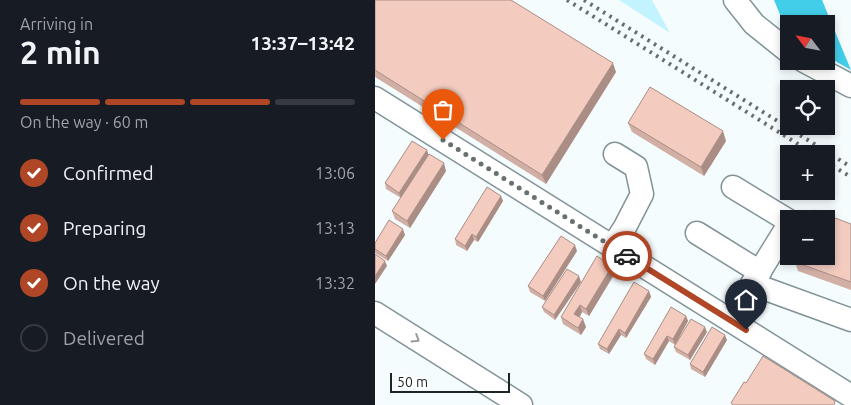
<!DOCTYPE html>
<html lang="en">
<head>
<meta charset="utf-8">
<style>
	:root { --surface:#171b24; --page:#20242c; --text:#f1f3f6; --muted:#9ea1a6; --line:#363941; --accent:#af4727 }
	body { margin:0; font-family:Ubuntu,sans-serif; background:var(--page); color:var(--text); height:100vh; display:flex; flex-direction:column; font-size:19px; white-space:nowrap }
	* { box-sizing:border-box; margin:0 }
	p { font-size:16px; color:var(--muted) }
	.icon { flex:none; width:28px; height:28px; fill:none; stroke:currentColor; stroke-width:2; stroke-linecap:round; stroke-linejoin:round }
	.map { position:relative; flex:1; overflow:hidden }
	.side { display:flex; flex-direction:column; background:var(--surface); width:375px }
	.side>* { flex:none }
	.needle { width:32px; rotate:302deg }
	.controls { position:absolute; left:405px; top:15px; display:grid; gap:10px }
	.controls a { display:grid; place-items:center; width:55px; height:55px; border-radius:0px; background:var(--surface); box-shadow:0 2px 8px #0003; font-size:25px }
	.scale { position:absolute; left:15px; bottom:12px; width:120px; box-sizing:border-box; padding-left:5px; border:2px solid #1d2425; border-top:0; font-size:14px; line-height:18px; white-space:nowrap; color:#1d2425; -webkit-text-stroke:4px #fff; paint-order:stroke }
	.pin { position:absolute; display:grid; place-items:center; width:42px; height:42px; color:#fff; margin:-51px -21px; border-radius:50% 50% 50% 0; rotate:-45deg; box-shadow:0 0 5px #0007 }
	.pin .icon { rotate:45deg }
	.courier { position:absolute; display:grid; place-items:center; width:50px; height:50px; margin:-25px; border:4px solid #af4727; border-radius:50%; background:#fff; color:#222; box-shadow:0 1px 6px #0007 }
	.summary em { font-style:normal; font-weight:700 }
	.summary div { display:flex; flex-direction:column-reverse }
	.summary { display:flex; align-items:center; justify-content:space-between; height:85px; padding:0 20px }
	h1 { font-size:32px; font-weight:700; line-height:38px }
	.bar { display:grid; grid-template-columns:repeat(4,1fr); gap:8px 5px; align-content:center; height:60px; padding:0 20px }
	.bar i { height:6px; border-radius:4px; background:var(--line) }
	.bar .selected { background:var(--accent) }
	.bar p { grid-column:span 4 }
	ol { padding:0 20px; list-style:none }
	li { display:flex; align-items:center; gap:15px; height:55px }
	li p { margin-inline-start:auto }
	li .icon { padding:5px; border-radius:50%; background:var(--accent); color:#fff; stroke-width:4 }
	li:last-child { color:var(--muted) }
	li i { width:28px; height:28px; border:2px solid var(--line); border-radius:50% }
	main { display:flex; flex:1; min-height:0 }
	.map>svg:first-child { display:block }
	.green { fill:#c3f3fe }
	.forest { fill:#42cde8 }
	.lines { fill:none; stroke-linecap:round; stroke-linejoin:round }
	.minor-casing { stroke:#829398; stroke-width:25 }
	.minor { stroke:#fff; stroke-width:22 }
	.rail { stroke:#676e6f; stroke-width:4; stroke-dasharray:2.5 5; stroke-linecap:butt }
	.wall { fill:#d1afa4 }
	.shaded-wall { fill:#aa8e86 }
	.building { fill:#f3cbbf; stroke:#aa8e86 }
	.oneway { stroke:#999c9d }
	.done { stroke:#697071; stroke-width:5; stroke-dasharray:0 9 }
	.route { stroke:#af4727; stroke-width:6 }
</style>
</head>
<body>
<main>
<section class="side">
<div class="summary"><div><h1>2 min</h1><p>Arriving in</p></div><em>13:37–13:42</em></div>
<div class="bar"><i class="selected"></i><i class="selected"></i><i class="selected"></i><i></i><p>On the way · 60 m</p></div>
<ol>
<li><svg class="icon" aria-label="check" viewBox="0 0 24 24"><path d="M5 12l5 5 9-10"/></svg>Confirmed<p>13:06</p></li>
<li><svg class="icon" aria-label="check" viewBox="0 0 24 24"><path d="M5 12l5 5 9-10"/></svg>Preparing<p>13:13</p></li>
<li><svg class="icon" aria-label="check" viewBox="0 0 24 24"><path d="M5 12l5 5 9-10"/></svg>On the way<p>13:32</p></li>
<li><i></i>Delivered</li>
</ol>
</section>
<div class="map">
<svg width="476" height="405" viewBox="0 0 476 405">
	<rect width="100%" height="100%" fill="#f5fcfe"/>
	<polygon class="green" points="244,0 277,0 295,33"/>
	<polygon class="forest" points="399,0 447,0 476,70 451,56 451,24 414,24 414,36"/>
	<g class="lines">
		<defs>
			<g id="minor">
				<polyline points="360,0 379,24 414,52"/>
				<polyline points="429,61 476,86"/>
				<polyline points="0,98 476,396"/>
				<polyline points="358,187 414,221"/>
				<polyline points="322,233 385,272"/>
				<polyline points="237,247 250,227 267,194 261,167 240,154"/>
				<polyline points="377,284 414,224"/>
				<polyline points="0,313 146,405"/>
				<polyline points="356,321 377,284 476,320"/>
			</g>
		</defs>
		<use href="#minor" class="minor-casing"/>
		<use href="#minor" class="minor"/>
		<g class="rail">
			<polyline points="192,0 439,154"/>
			<polyline points="209,0 476,167"/>
			<polyline points="451,162 476,177"/>
		</g>
	</g>
	<g class="wall">
		<polygon points="0,0 241,72 171,184 0,77"/>
		<polygon points="253,123 351,141 329,176 257,132"/>
		<polygon points="52,150 53,155 71,171 35,228 20,219 17,211 26,198 11,189 10,183"/>
		<polygon points="126,196 128,201 103,242 99,240 92,251 81,245 80,239"/>
		<polygon points="476,224 476,290 423,271 420,262"/>
		<polygon points="30,235 13,261 0,253 0,243"/>
		<polygon points="202,251 170,301 155,292 153,286"/>
		<polygon points="240,273 214,316 207,312 205,317 211,327 206,335 188,324 186,317"/>
		<polygon points="206,282 180,320 169,312 167,307"/>
		<polygon points="274,291 276,297 251,338 246,335 234,354 225,349 223,344"/>
		<polygon points="311,316 313,321 300,345 294,341 280,365 271,359 269,354"/>
		<polygon points="332,332 315,360 301,352 299,347"/>
		<polygon points="352,340 330,377 316,369 315,364"/>
	</g>
	<g class="shaded-wall">
		<polygon points="238,63 241,72 171,184 167,175"/>
		<polygon points="348,131 351,141 329,176 326,167"/>
		<polygon points="52,150 54,156 26,198 24,193"/>
		<polygon points="69,163 71,171 35,228 32,221"/>
		<polygon points="126,196 128,201 103,242 101,237"/>
		<polygon points="28,229 30,235 13,261 11,256"/>
		<polygon points="97,234 99,240 92,251 90,246"/>
		<polygon points="200,245 202,251 170,301 168,296"/>
		<polygon points="10,261 12,266 0,284 0,276"/>
		<polygon points="237,266 240,273 214,316 211,309"/>
		<polygon points="204,276 206,282 180,320 179,315"/>
		<polygon points="274,291 276,297 251,338 250,333"/>
		<polygon points="205,305 207,312 202,321 199,314"/>
		<polygon points="311,316 313,321 300,345 298,339"/>
		<polygon points="208,319 211,327 206,335 203,328"/>
		<polygon points="330,327 332,332 315,360 313,355"/>
		<polygon points="244,329 246,335 234,354 232,349"/>
		<polygon points="350,335 352,340 330,377 328,372"/>
		<polygon points="292,336 294,341 280,365 278,359"/>
	</g>
	<g class="building">
		<polygon points="0,0 136,0 238,63 167,175 0,70"/>
		<polygon points="275,87 348,131 326,167 253,123"/>
		<polygon points="37,141 52,150 24,193 10,183"/>
		<polygon points="54,154 69,163 32,221 17,211"/>
		<polygon points="112,187 126,196 101,237 97,234 90,246 80,239"/>
		<polygon points="439,210 476,224 476,282 420,262 422,256 451,256 451,219 436,219"/>
		<polygon points="14,220 28,229 11,256 0,249 0,243"/>
		<polygon points="186,236 200,245 168,296 153,286"/>
		<polygon points="0,254 10,261 0,276"/>
		<polygon points="222,256 237,266 211,309 205,305 199,314 208,319 203,328 186,317"/>
		<polygon points="192,269 204,276 179,315 167,307"/>
		<polygon points="259,282 274,291 250,333 244,329 232,349 223,344"/>
		<polygon points="296,307 311,316 298,339 292,336 278,359 269,354"/>
		<polygon points="316,319 330,327 313,355 299,347"/>
		<polygon points="337,327 350,335 328,372 315,364"/>
		<polygon points="388,356 460,401 459,405 358,405 356,403 369,382 371,383"/>
	</g>
	<defs><path id="oneway-chevron" d="M-2-3.5L2.5 0L-2 3.5" fill="none" stroke-width="1.6" stroke-linecap="round" stroke-linejoin="round" transform="scale(1.25)"/></defs>
	<use class="oneway" href="#oneway-chevron" transform="translate(41 339) rotate(32)"/>
	<g class="lines">
		<polyline class="done" points="68,140 252,256"/>
		<polyline class="route" points="252,256 371,330"/>
	</g>
</svg>
<div class="controls">
<a><svg class="needle" viewBox="-14 -14 28 28"><path d="M0-13l5 13h-10z" fill="#e53935"/><path d="M0 13l5-13h-10z" fill="#9ea1a6"/></svg></a>
<a><svg class="icon" aria-label="locate" viewBox="0 0 24 24"><circle cx="12" cy="12" r="6"/><path d="M12 2v4M12 18v4M2 12h4M18 12h4"/></svg></a>
<a>+</a>
<a>−</a>
</div>
<div class="scale">50 m</div>
<div class="pin" style="left:68px;top:140px;background:#ea580c"><svg class="icon" aria-label="bag" viewBox="0 0 24 24"><path d="M5 8h14l-1 12H6zM9 8a3 3 0 0 1 6 0"/></svg></div>
<div class="pin" style="left:371px;top:330px;background:#1f2937"><svg class="icon" aria-label="home" viewBox="0 0 24 24"><path d="M3 11l9-7 9 7M6 9v11h12V9"/></svg></div>
<div class="courier" style="left:252px;top:256px"><svg class="icon" aria-label="car" viewBox="0 0 24 24"><path d="M5 17H2v-5l4-1 3-4h7l3 4 3 1v5h-3M9 17h6M6 11h13"/><circle cx="7" cy="17" r="2"/><circle cx="17" cy="17" r="2"/></svg></div>
</div>
</main>
</body>
</html>
